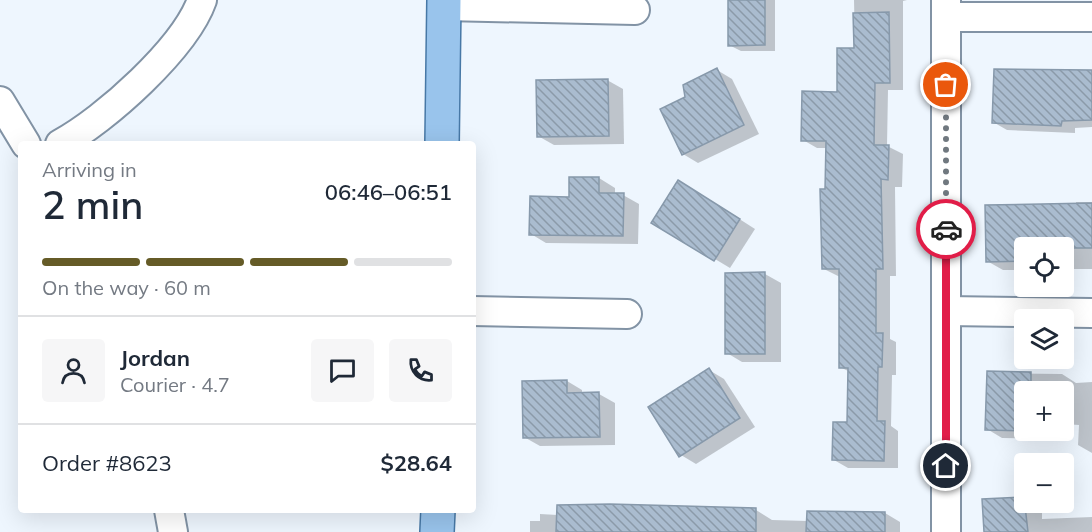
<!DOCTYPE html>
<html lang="en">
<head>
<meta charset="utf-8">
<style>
	:root { --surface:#fff; --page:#f6f6f7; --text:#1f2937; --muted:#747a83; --line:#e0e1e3; --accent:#655b27 }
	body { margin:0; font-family:Mulish,sans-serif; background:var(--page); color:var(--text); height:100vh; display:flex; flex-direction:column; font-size:22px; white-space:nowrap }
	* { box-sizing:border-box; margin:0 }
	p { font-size:20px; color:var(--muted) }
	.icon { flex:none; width:33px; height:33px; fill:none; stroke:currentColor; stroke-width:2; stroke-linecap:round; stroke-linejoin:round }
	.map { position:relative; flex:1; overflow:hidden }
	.panel { position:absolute; left:18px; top:141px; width:458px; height:372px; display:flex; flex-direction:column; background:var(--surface); border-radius:6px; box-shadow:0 6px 24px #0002 }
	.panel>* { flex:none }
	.fabs { position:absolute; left:1014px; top:237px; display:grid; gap:12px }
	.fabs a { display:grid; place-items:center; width:60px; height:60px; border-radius:6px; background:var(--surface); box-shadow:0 6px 24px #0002; font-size:30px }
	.pin { position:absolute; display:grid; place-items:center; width:51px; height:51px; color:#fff; margin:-26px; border:3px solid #fff; border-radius:50%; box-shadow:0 2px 6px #0007 }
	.courier { position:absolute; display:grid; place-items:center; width:60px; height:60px; margin:-30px; border:4px solid #e11d48; border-radius:50%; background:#fff; color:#222; box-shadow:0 2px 8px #0007 }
	.head em { font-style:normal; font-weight:600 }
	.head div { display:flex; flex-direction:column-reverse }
	.head { display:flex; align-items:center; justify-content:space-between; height:102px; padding:0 24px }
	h1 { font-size:39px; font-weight:600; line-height:45px }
	.bar { display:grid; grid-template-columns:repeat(4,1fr); gap:9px 6px; align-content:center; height:72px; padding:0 24px }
	.bar i { height:8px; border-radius:4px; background:var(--line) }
	.bar .selected { background:var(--accent) }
	.bar p { grid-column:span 4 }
	.line { display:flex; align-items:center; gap:15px; padding:0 24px; border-top:2px solid var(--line) }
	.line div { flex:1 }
	.round { display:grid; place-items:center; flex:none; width:63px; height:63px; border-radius:6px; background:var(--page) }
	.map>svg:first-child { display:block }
	.shadow { fill:#0003 }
	.building { fill:url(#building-back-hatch); stroke:#8799ab; stroke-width:1.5 }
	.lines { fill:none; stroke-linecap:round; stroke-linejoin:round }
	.minor-casing { stroke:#8293a5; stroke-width:32 }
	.major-casing { stroke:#4778a6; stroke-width:36 }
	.minor { stroke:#fff; stroke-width:28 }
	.major { stroke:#99c4ec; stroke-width:33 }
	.done { stroke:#70787f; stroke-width:6; stroke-dasharray:0 10.8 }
	.route { stroke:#e11d48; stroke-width:8 }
</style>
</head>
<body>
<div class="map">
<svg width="1092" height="532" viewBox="0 0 1092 532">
	<defs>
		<pattern id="building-back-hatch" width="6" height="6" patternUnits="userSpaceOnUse" patternTransform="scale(1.5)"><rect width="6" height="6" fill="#aabccf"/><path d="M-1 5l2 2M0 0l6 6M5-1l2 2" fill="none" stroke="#8b9aa9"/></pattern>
	</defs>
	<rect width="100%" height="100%" fill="#eef6fe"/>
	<g class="shadow">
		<polygon points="729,0 775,0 775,51 741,51 729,45"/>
		<polygon points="854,0 907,0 903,1 903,90 888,90 887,146 903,154 902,187 895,187 896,276 890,276 890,339 896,342 896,375 892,375 891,426 898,431 898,468 848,468 834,460 849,424 850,372 840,367 840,277 824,269 828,148 817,148 803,140 839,93 855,50"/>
		<polygon points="717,70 732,79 759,134 698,163 683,154 687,98"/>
		<polygon points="1092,71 1092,127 1075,128 1075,133 1007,130 993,122"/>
		<polygon points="607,80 623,89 624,144 554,145 538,136"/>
		<polygon points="571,178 599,178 615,188 615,195 623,195 639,204 638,244 546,243 531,234 570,199"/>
		<polygon points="694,190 755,229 730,268 715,259"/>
		<polygon points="1076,202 1092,202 1092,269 1064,269 1064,248 1024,248 1024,270 1003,270 987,261 1076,204"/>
		<polygon points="765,274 781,283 781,362 742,362 727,353"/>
		<polygon points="709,370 724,379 755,427 696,464 681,455"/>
		<polygon points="988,373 1062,374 1076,383 1092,382 1092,453 1078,445 1079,425 1064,424 1064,392 1024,392 1024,430 1045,430 1045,439 1002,438 987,429"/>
		<polygon points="567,381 582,390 582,394 599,394 615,403 615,445 540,446 524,437"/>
		<polygon points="1024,498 1024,502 1033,502 1042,507 1042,519 1092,517 1092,532 985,532 984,500"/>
		<polygon points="558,507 756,510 772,520 808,521 885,513 900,522 900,532 530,532 530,521 540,521 540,514 558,515"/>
	</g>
	<g class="building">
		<polygon points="728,0 765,0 765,45 728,46"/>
		<polygon points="889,12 890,83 875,83 874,145 889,145 888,180 881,179 883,269 876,269 876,333 883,333 882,367 878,367 877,421 885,421 884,461 832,460 833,422 847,422 848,368 839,368 839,269 822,269 820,189 825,189 826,141 801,141 802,91 837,92 837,48 854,48 853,13"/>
		<polygon points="717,68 744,125 682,155 660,109 685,97 683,85"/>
		<polygon points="994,69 1092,70 1092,120 1062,121 1061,126 992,123"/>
		<polygon points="608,79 609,136 537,137 536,80"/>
		<polygon points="569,177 599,177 599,193 624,193 623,236 529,235 530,196 569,197"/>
		<polygon points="678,180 740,219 714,261 651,223"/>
		<polygon points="1092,203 1092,248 1024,248 1024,261 986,262 985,205"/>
		<polygon points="765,272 765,354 725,354 725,273"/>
		<polygon points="709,368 740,418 679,457 648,407"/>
		<polygon points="987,371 1031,372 1031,392 1024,392 1024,430 1030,431 985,430"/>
		<polygon points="567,380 567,393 599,392 600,437 523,438 522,381"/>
		<polygon points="1024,497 1028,532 984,532 982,499"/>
		<polygon points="610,504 756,508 756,532 556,532 557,505"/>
		<polygon points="807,511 885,512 885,532 806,532"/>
	</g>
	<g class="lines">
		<defs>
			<g id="minor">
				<polyline points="946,0 946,532"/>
				<polyline points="444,6 635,10"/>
				<polyline points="946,17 1092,17"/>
				<polyline points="0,101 26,144"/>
				<path d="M60,144C105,120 185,48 202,0"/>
				<polyline points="472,311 627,314"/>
				<polyline points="946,311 1092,313"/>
				<polyline points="169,510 173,532"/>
			</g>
			<g id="major">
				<polyline points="442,144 444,0"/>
				<polyline points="437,532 438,510"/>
			</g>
		</defs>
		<use href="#minor" class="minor-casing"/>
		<use href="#major" class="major-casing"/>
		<use href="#minor" class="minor"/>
		<use href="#major" class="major"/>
	</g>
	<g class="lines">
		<polyline class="done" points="946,85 946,229"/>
		<polyline class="route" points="946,229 946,466"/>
	</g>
</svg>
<div class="fabs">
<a><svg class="icon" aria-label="locate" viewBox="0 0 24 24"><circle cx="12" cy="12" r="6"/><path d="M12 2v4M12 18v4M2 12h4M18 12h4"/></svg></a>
<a><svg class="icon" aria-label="layers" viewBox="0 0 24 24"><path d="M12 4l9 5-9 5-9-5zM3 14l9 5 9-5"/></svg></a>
<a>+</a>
<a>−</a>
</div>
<div class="pin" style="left:946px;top:85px;background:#ea580c"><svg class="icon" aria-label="bag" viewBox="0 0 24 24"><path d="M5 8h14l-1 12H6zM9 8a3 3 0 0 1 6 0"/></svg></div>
<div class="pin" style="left:946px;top:466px;background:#1f2937"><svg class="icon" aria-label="home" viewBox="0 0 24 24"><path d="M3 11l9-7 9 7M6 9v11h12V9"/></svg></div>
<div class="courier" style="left:946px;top:229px"><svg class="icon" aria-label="car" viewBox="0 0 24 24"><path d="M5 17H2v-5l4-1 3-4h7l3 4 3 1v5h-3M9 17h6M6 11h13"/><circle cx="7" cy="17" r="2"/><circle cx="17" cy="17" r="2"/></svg></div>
<section class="panel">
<div class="head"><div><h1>2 min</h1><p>Arriving in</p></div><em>06:46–06:51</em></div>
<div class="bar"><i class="selected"></i><i class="selected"></i><i class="selected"></i><i></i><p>On the way · 60 m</p></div>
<div class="line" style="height:108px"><a class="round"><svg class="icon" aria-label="person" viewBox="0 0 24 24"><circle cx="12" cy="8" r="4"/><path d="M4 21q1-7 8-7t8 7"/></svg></a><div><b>Jordan</b><p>Courier · 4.7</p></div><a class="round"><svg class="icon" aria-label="chat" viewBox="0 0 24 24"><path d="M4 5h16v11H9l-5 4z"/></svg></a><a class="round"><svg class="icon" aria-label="phone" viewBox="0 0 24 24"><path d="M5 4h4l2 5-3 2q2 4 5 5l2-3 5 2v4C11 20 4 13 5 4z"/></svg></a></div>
<div class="line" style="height:78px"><div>Order #8623</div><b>$28.64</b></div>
</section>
</div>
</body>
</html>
